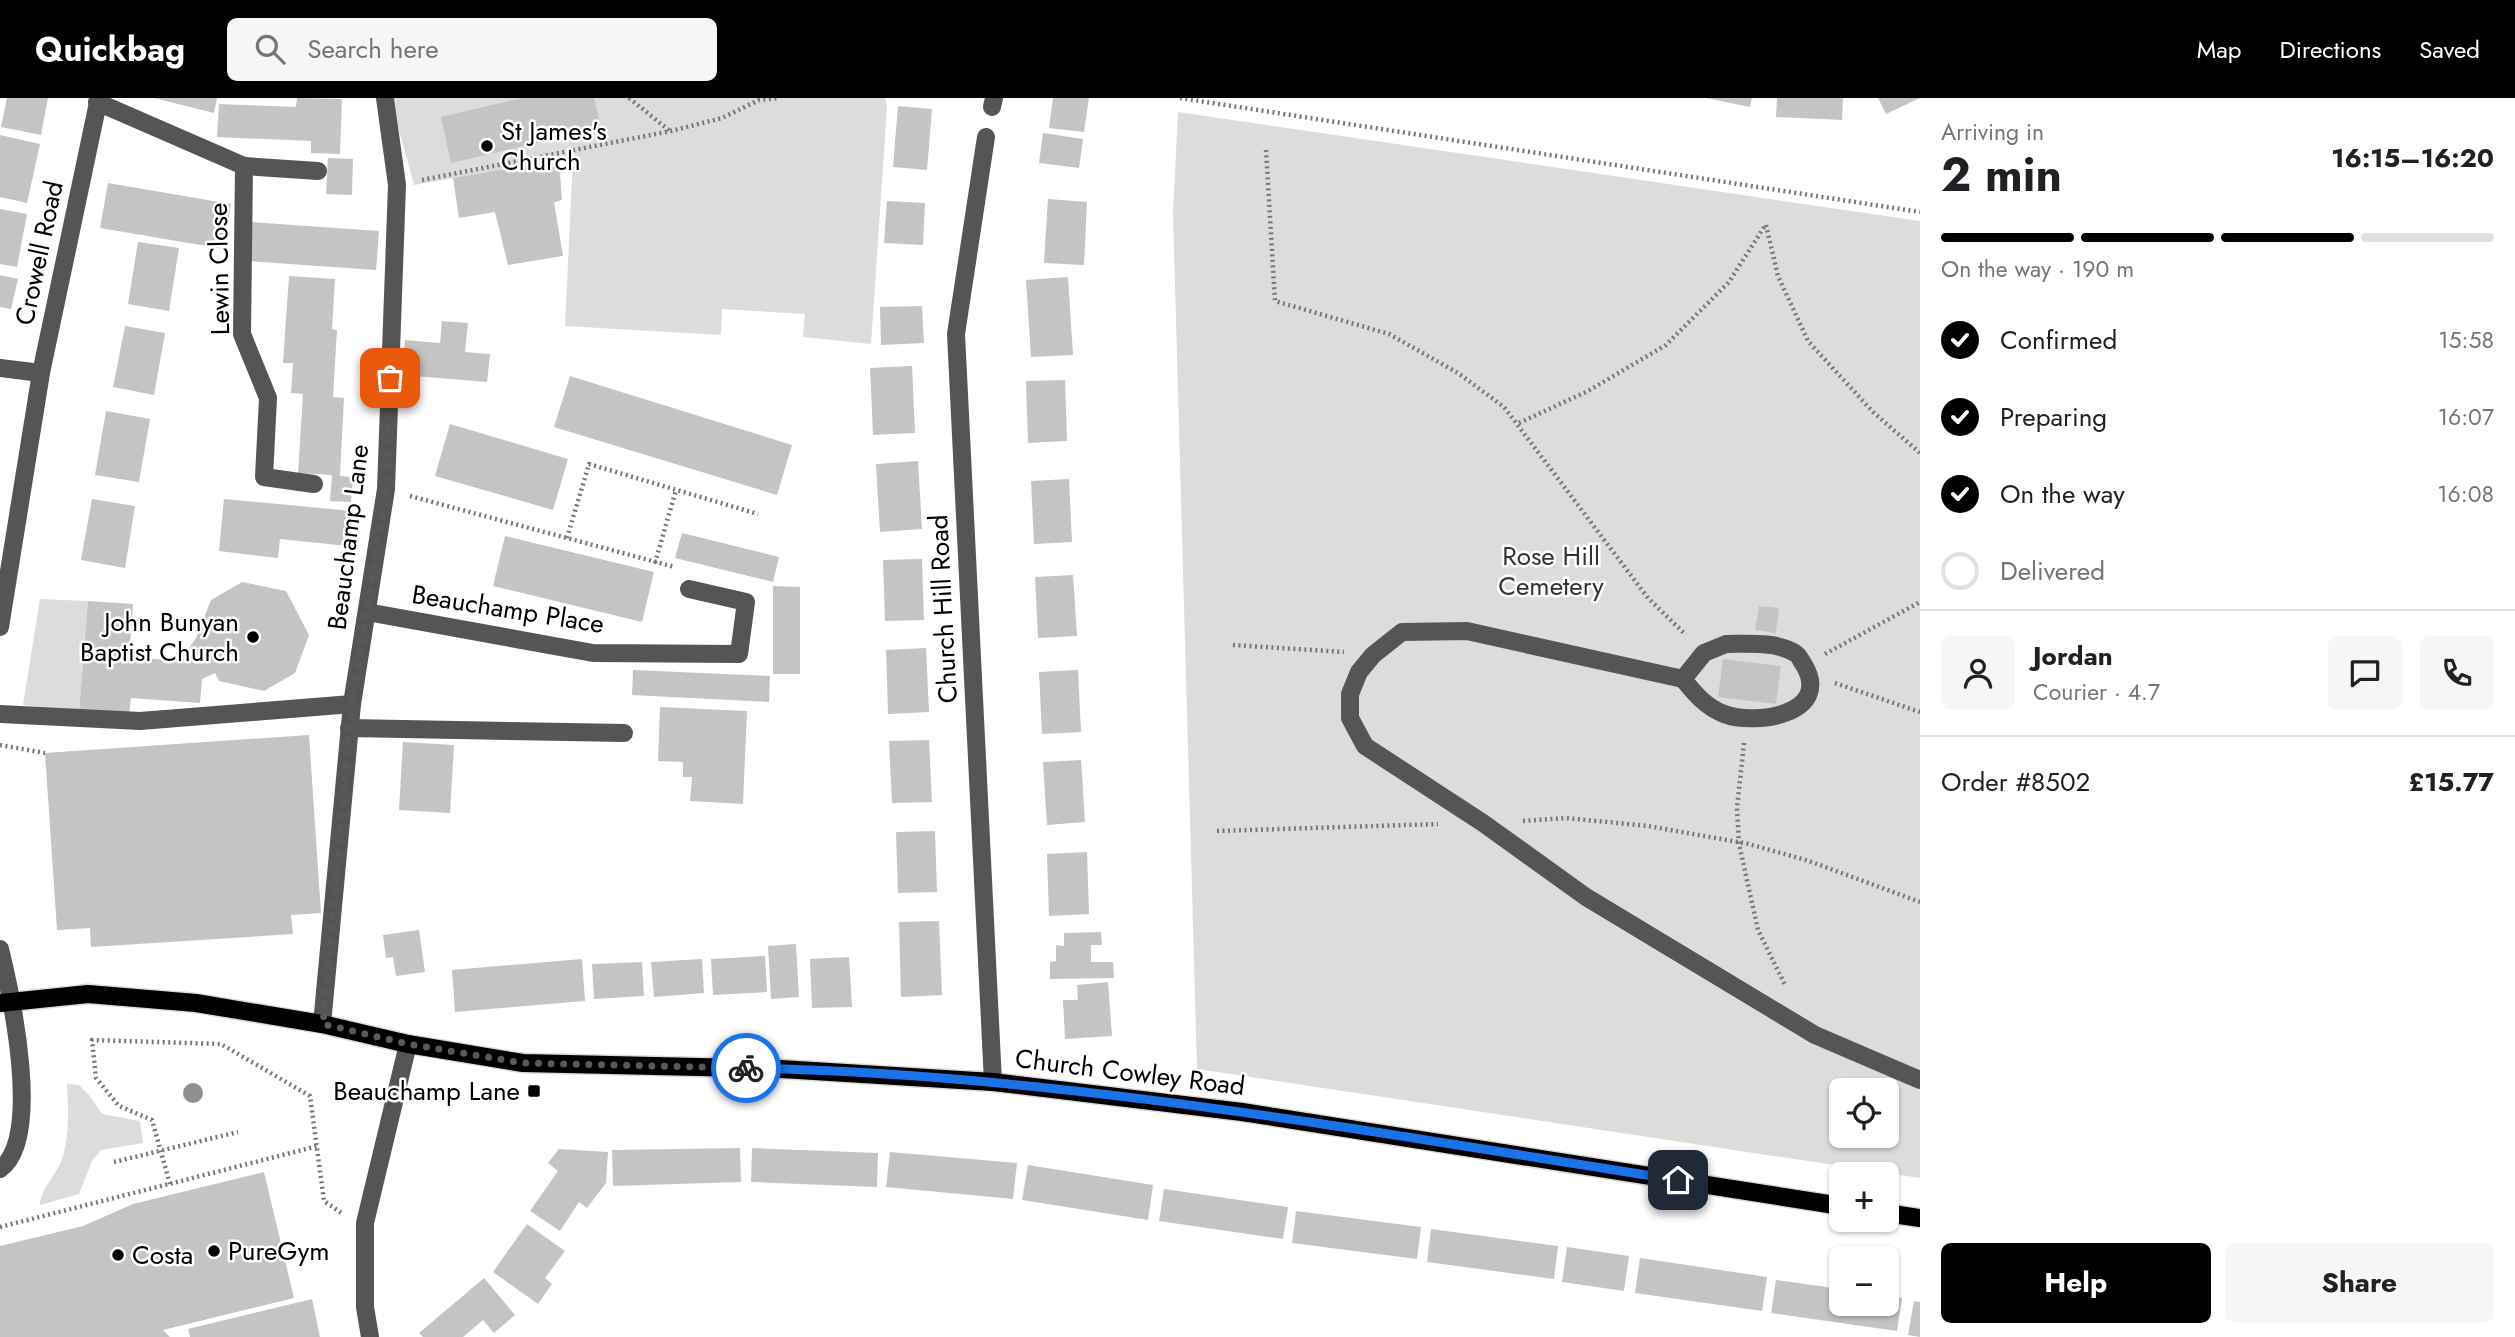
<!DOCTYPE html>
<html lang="en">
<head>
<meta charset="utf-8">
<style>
	:root { --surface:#fff; --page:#f6f6f6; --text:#202124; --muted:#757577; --line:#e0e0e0; --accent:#000 }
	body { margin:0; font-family:Jost,sans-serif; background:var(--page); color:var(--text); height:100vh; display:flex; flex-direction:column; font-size:26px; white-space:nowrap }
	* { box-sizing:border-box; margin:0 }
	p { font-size:23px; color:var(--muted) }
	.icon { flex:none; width:38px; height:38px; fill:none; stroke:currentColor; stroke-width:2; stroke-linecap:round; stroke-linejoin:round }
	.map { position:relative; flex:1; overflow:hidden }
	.drawer { display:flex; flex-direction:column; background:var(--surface); width:595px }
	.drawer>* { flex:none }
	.buttons { position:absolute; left:1829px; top:980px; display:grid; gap:14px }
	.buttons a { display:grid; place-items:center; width:70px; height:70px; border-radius:10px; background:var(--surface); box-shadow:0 2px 5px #0004; font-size:35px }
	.pin { position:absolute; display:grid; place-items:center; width:60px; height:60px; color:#fff; margin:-30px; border-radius:14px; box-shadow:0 4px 10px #0006 }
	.courier { position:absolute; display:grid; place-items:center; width:70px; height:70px; margin:-35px; border:5px solid #1a73e8; border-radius:50%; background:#fff; color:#222; box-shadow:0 2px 9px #0007 }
	.overview em { font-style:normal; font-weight:700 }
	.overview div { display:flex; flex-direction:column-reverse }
	.overview { display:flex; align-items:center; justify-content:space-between; height:119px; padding:0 21px }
	h1 { font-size:46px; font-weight:700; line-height:52px }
	.bar { display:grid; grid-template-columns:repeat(4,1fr); gap:10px 7px; align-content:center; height:84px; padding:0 21px }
	.bar i { height:9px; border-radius:5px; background:var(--line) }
	.bar .active { background:var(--accent) }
	.bar p { grid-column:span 4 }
	.line { display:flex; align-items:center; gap:18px; padding:0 21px; border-top:2px solid var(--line) }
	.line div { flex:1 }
	.round { display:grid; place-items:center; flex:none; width:74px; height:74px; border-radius:10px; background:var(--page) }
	ol { padding:0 21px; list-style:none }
	li { display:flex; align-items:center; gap:21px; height:77px }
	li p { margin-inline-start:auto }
	li .icon { padding:7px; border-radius:50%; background:var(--accent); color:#fff; stroke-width:4 }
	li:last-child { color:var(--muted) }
	li i { width:38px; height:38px; border:4px solid var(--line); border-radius:50% }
	.primary-button { display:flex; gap:14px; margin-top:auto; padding:14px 21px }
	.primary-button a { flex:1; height:80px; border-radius:10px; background:var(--accent); color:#fff; font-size:28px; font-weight:700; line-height:80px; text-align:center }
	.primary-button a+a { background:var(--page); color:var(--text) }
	header { display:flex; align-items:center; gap:42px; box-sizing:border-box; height:98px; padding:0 35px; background:var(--accent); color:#fff }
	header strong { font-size:33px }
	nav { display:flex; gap:38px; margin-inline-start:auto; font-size:24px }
	.search { width:490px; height:63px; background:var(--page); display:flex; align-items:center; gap:18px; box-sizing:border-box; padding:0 24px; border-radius:10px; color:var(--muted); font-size:26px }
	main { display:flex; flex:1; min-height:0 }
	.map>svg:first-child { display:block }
	.green { fill:#dcdcdc; fill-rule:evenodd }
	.building { fill:#c4c4c4 }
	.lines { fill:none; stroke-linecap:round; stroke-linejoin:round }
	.major-casing { stroke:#dbdbdb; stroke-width:21 }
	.path { stroke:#777; stroke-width:4.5; stroke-dasharray:2 3.5; stroke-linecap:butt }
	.minor { stroke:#555; stroke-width:18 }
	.major { stroke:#000; stroke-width:18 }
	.tree { fill:#8f8f8f }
	.done { stroke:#595959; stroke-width:7; stroke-dasharray:0 12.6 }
	.route { stroke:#1a73e8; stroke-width:9 }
	.poi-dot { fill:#000; stroke:#fff; stroke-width:2.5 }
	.labels { text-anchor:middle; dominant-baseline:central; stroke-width:5; stroke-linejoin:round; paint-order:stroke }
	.poi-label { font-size:26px; fill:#000; stroke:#fff; text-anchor:start }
	.street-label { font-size:26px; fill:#000; stroke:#fff }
	.park-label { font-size:26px; fill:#333; stroke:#fff }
</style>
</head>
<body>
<header>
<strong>Quickbag</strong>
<div class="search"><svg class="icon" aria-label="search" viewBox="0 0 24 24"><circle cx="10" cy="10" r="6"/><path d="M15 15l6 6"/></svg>Search here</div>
<nav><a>Map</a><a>Directions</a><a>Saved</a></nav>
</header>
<main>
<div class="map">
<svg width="1920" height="1239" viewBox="0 0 1920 1239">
	<rect width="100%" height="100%" fill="#fff"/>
	<g class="green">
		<polygon points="395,0 885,0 887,9 871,246 803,239 805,216 722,211 721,237 565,228 573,60 414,87 398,28"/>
		<path d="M1178,14L1920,123V1080L1197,971L1173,116ZM1841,992H1886V1038H1841Z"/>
		<polygon points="40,501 88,503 79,614 23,607"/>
		<path d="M67,986L79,987L89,997L102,1016L140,1023L143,1045L101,1052L92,1063L79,1096L40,1107C40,1091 58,1076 63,1058C70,1034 68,1010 67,986Z"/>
	</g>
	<g class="building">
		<polygon points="7,0 48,0 41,37 1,29"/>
		<polygon points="154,0 217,0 214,15"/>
		<polygon points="297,0 342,1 340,56 311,55 311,43 217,39 219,6 296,9"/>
		<polygon points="522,0 594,0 601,30 451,65 441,19"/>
		<polygon points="1053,0 1089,0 1084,34 1049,30"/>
		<polygon points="1706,0 1752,0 1750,9"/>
		<polygon points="1777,0 1843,0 1842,22 1776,19"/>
		<polygon points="1878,0 1920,0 1886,16"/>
		<polygon points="898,8 932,11 927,72 893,69"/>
		<polygon points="1043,35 1083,41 1079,70 1039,65"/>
		<polygon points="0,37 40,46 27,105 0,99"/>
		<polygon points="328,60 353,61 352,97 326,96"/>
		<polygon points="559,62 562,102 554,104 563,158 508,167 495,114 459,120 453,80"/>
		<polygon points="108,85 231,106 224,151 100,130"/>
		<polygon points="1048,101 1087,104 1084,167 1044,165"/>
		<polygon points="887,103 925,105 923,147 884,145"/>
		<polygon points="0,111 27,116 17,169 0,166"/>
		<polygon points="251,124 379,133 376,172 248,163"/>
		<polygon points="138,144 179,150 169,213 128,206"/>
		<polygon points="0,177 18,181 11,211 0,209"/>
		<polygon points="289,178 335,181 332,231 337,232 333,299 344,300 340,378 353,379 351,404 330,403 332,377 298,375 303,296 291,295 293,265 283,265"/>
		<polygon points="1068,179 1073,257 1031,259 1026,182"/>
		<polygon points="922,208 924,245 881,247 880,209"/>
		<polygon points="442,223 468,225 465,254 490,256 487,284 402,277 405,242 440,245"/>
		<polygon points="125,228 165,235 154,297 113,289"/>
		<polygon points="912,268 915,335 873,337 870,270"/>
		<polygon points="570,278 792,347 777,397 554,329"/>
		<polygon points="1065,282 1067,343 1028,345 1026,283"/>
		<polygon points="106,313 150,321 139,384 95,377"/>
		<polygon points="450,326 568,361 553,412 435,378"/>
		<polygon points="918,363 922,431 880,434 876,366"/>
		<polygon points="1069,381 1072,444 1034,446 1031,383"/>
		<polygon points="92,401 135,408 125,470 81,462"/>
		<polygon points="224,401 352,413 348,448 280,441 278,460 219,453"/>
		<polygon points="682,435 779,459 773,484 675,460"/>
		<polygon points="505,438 654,474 642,524 493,488"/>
		<polygon points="922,461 924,522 885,523 883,462"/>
		<polygon points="1073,477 1077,538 1038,540 1035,479"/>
		<polygon points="242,484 286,493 309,537 295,575 264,593 219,583 215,575 202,581 200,605 131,600 129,617 79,614 88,503 133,506 129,559 180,563 196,540 211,502"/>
		<polygon points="773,488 800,489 800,576 773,576"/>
		<polygon points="1759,508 1779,510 1776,535 1755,532"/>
		<polygon points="926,550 929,614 888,616 886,552"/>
		<polygon points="1723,561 1781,568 1776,606 1718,599"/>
		<polygon points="633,572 770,578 769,604 632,597"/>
		<polygon points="1078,572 1081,634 1042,636 1039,574"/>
		<polygon points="660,609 747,613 743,706 690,703 692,679 683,679 683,664 658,663"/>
		<polygon points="309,637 321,815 291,817 293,836 91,849 90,830 57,832 45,655"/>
		<polygon points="929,642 932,704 892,705 889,643"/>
		<polygon points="403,644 454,647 450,715 399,712"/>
		<polygon points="1081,662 1085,724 1047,727 1043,664"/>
		<polygon points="935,733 937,794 898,795 896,734"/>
		<polygon points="1087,754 1089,816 1049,818 1047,756"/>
		<polygon points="939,823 942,897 901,899 899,824"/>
		<polygon points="419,832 425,874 396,878 393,859 386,860 383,837"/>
		<polygon points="1101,834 1102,847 1091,847 1091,864 1113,864 1114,880 1050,881 1050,864 1056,863 1056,847 1064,848 1064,835"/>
		<polygon points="796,846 799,899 771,901 768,848"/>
		<polygon points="765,858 767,894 713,897 711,861"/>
		<polygon points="849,859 852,909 812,910 810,861"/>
		<polygon points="582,861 585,903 455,914 452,872"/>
		<polygon points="702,861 704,895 654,899 651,864"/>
		<polygon points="642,864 644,898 594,901 592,866"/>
		<polygon points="1108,884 1112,938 1065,941 1063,902 1078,902 1077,887"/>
		<polygon points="740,1050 741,1084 613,1088 612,1052"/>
		<polygon points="752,1050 878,1055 877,1089 751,1084"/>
		<polygon points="559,1051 608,1054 606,1085 587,1110 579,1104 560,1133 530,1113 558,1073 548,1065"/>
		<polygon points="890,1054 1017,1065 1013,1101 886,1089"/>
		<polygon points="1028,1067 1153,1087 1148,1122 1022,1102"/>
		<polygon points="264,1074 294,1200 163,1232 170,1239 0,1239 0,1148 83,1128 133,1106"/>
		<polygon points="1164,1091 1288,1109 1283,1141 1159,1123"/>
		<polygon points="1296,1113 1421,1129 1417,1161 1292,1145"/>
		<polygon points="527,1126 565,1153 545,1180 552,1186 538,1206 493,1174"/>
		<polygon points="1431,1131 1558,1148 1554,1181 1427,1164"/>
		<polygon points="1567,1149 1629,1158 1624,1193 1562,1184"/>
		<polygon points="1640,1160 1767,1179 1762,1213 1635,1195"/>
		<polygon points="484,1180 515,1217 494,1235 483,1222 463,1239 423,1239 419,1235"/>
		<polygon points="1776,1182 1841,1191 1841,1206 1886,1206 1886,1198 1902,1200 1897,1233 1771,1215"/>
		<polygon points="312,1201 320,1239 190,1239 188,1231"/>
		<polygon points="1914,1203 1920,1204 1920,1239 1908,1237"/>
	</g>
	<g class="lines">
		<defs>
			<g id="major">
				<polyline points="0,905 88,896 196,905 322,926 408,946 523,965 781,971 993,984 1242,1014 1841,1108"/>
				<polyline points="1886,1115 1920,1120"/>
			</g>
		</defs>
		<use href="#major" class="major-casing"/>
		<g class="path">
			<polyline points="629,0 670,33"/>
			<polyline points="1180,0 1920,114"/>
			<polyline points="1266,52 1275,203 1389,236 1458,275 1504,309 1648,500 1686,537"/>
			<polyline points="422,82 671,33 722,20 759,2 778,0"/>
			<polyline points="1766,127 1778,178 1808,243 1873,314 1920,355"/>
			<polyline points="1519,325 1588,293 1666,247 1729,184 1766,126"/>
			<polyline points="410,398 675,469"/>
			<polyline points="567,440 589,366 758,416"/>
			<polyline points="655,465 676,392"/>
			<polyline points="1233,547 1344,554"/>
			<polyline points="1825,556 1920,504"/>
			<polyline points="1835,585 1920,614"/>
			<polyline points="1744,645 1737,710 1739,746 1758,832 1786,889"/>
			<polyline points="0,647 45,655"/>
			<polyline points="1523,723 1566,720 1648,728 1749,746 1809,763 1920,804"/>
			<polyline points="1217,733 1438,726"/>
			<polyline points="114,1064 238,1034"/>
			<polyline points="170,1086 152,1022 119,1008 96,980 92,942 221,946 310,998 324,1103 343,1116"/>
			<polyline points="0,1129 318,1048"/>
		</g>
		<g class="minor">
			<polyline points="97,4 244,68 242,236 268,300 264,379 314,386"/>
			<polyline points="992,9 994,0"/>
			<polyline points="986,39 956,236 993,984"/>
			<polyline points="244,68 318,73"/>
			<polyline points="0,270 41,275"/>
			<polyline points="367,514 593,555 739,556 746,504 689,491"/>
			<polyline points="0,529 41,275 99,0"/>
			<path d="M1726,546C1747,546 1775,543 1795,555C1799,557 1801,563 1804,567C1833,616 1755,628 1724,616C1706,609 1695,596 1683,581L1704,555Z"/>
			<polyline points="1683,581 1467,533 1402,534 1373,557 1359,574 1350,596 1350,620 1365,648 1483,725 1586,799 1815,937 1920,982"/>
			<polyline points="0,616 140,623 352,606"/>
			<polyline points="349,630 624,635"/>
			<path d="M0,851C11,896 43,1042 0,1071"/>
			<polyline points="322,926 352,606 386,391 397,87 385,0"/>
			<polyline points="370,1239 365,1209 365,1125 408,946"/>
		</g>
		<use href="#major" class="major"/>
	</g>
	<circle class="tree" cx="193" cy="995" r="10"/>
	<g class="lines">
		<polyline class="done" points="390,280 386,391 352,606 323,926 408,946 523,965 746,970"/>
		<path class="route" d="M746,970C1059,976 1369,1034 1678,1082"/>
	</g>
	<g class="poi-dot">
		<circle cx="487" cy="48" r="7"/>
		<circle cx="253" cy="539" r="7"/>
		<rect x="527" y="986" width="14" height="14" rx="3.5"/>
		<circle cx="214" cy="1153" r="7"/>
		<circle cx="118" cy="1157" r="7"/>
	</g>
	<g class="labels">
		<g class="poi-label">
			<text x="501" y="33">St James's<tspan x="501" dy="30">Church</tspan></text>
			<text x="239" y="524" text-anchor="end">John Bunyan<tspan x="239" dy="30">Baptist Church</tspan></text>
			<text x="520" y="993" text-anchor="end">Beauchamp Lane</text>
			<text x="228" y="1153">PureGym</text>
			<text x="132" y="1157">Costa</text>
		</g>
		<g class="street-label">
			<text transform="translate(39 155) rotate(-78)">Crowell Road</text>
			<text transform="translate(219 171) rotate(-91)">Lewin Close</text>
			<text transform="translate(348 439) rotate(-83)">Beauchamp Lane</text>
			<text transform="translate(508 511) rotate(9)">Beauchamp Place</text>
			<text transform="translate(943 511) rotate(-93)">Church Hill Road</text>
			<text transform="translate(1130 974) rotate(7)">Church Cowley Road</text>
		</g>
		<g class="park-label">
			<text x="1551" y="458">Rose Hill<tspan x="1551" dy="30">Cemetery</tspan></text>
		</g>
	</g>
</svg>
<div class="buttons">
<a><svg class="icon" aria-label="locate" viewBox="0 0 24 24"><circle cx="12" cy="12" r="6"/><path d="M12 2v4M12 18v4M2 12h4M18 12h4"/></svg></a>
<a>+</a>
<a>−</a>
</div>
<div class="pin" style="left:390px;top:280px;background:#ea580c"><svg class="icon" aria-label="bag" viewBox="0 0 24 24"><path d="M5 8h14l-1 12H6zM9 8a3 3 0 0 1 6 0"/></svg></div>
<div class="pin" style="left:1678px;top:1082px;background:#1f2937"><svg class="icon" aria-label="home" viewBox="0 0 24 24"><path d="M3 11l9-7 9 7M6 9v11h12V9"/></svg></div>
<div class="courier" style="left:746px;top:970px"><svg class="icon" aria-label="bike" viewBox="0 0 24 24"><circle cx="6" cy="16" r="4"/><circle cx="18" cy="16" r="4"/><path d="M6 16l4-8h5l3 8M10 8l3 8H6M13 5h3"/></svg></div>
</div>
<section class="drawer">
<div class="overview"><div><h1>2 min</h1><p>Arriving in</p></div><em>16:15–16:20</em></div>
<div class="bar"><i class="active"></i><i class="active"></i><i class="active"></i><i></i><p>On the way · 190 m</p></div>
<ol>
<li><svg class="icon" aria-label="check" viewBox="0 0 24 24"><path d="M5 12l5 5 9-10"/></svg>Confirmed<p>15:58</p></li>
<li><svg class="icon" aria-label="check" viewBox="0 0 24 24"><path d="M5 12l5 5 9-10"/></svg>Preparing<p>16:07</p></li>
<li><svg class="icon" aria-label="check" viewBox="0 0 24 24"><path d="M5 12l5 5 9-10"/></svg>On the way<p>16:08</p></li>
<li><i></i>Delivered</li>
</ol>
<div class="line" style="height:126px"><a class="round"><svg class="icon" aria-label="person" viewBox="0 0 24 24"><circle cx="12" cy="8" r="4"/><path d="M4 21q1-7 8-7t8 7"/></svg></a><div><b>Jordan</b><p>Courier · 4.7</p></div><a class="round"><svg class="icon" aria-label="chat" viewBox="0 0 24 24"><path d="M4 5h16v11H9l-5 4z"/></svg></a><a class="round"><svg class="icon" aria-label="phone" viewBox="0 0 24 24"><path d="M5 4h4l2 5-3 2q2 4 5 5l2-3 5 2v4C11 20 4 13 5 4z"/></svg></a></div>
<div class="line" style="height:91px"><div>Order #8502</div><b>£15.77</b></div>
<div class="primary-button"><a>Help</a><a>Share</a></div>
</section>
</main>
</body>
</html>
